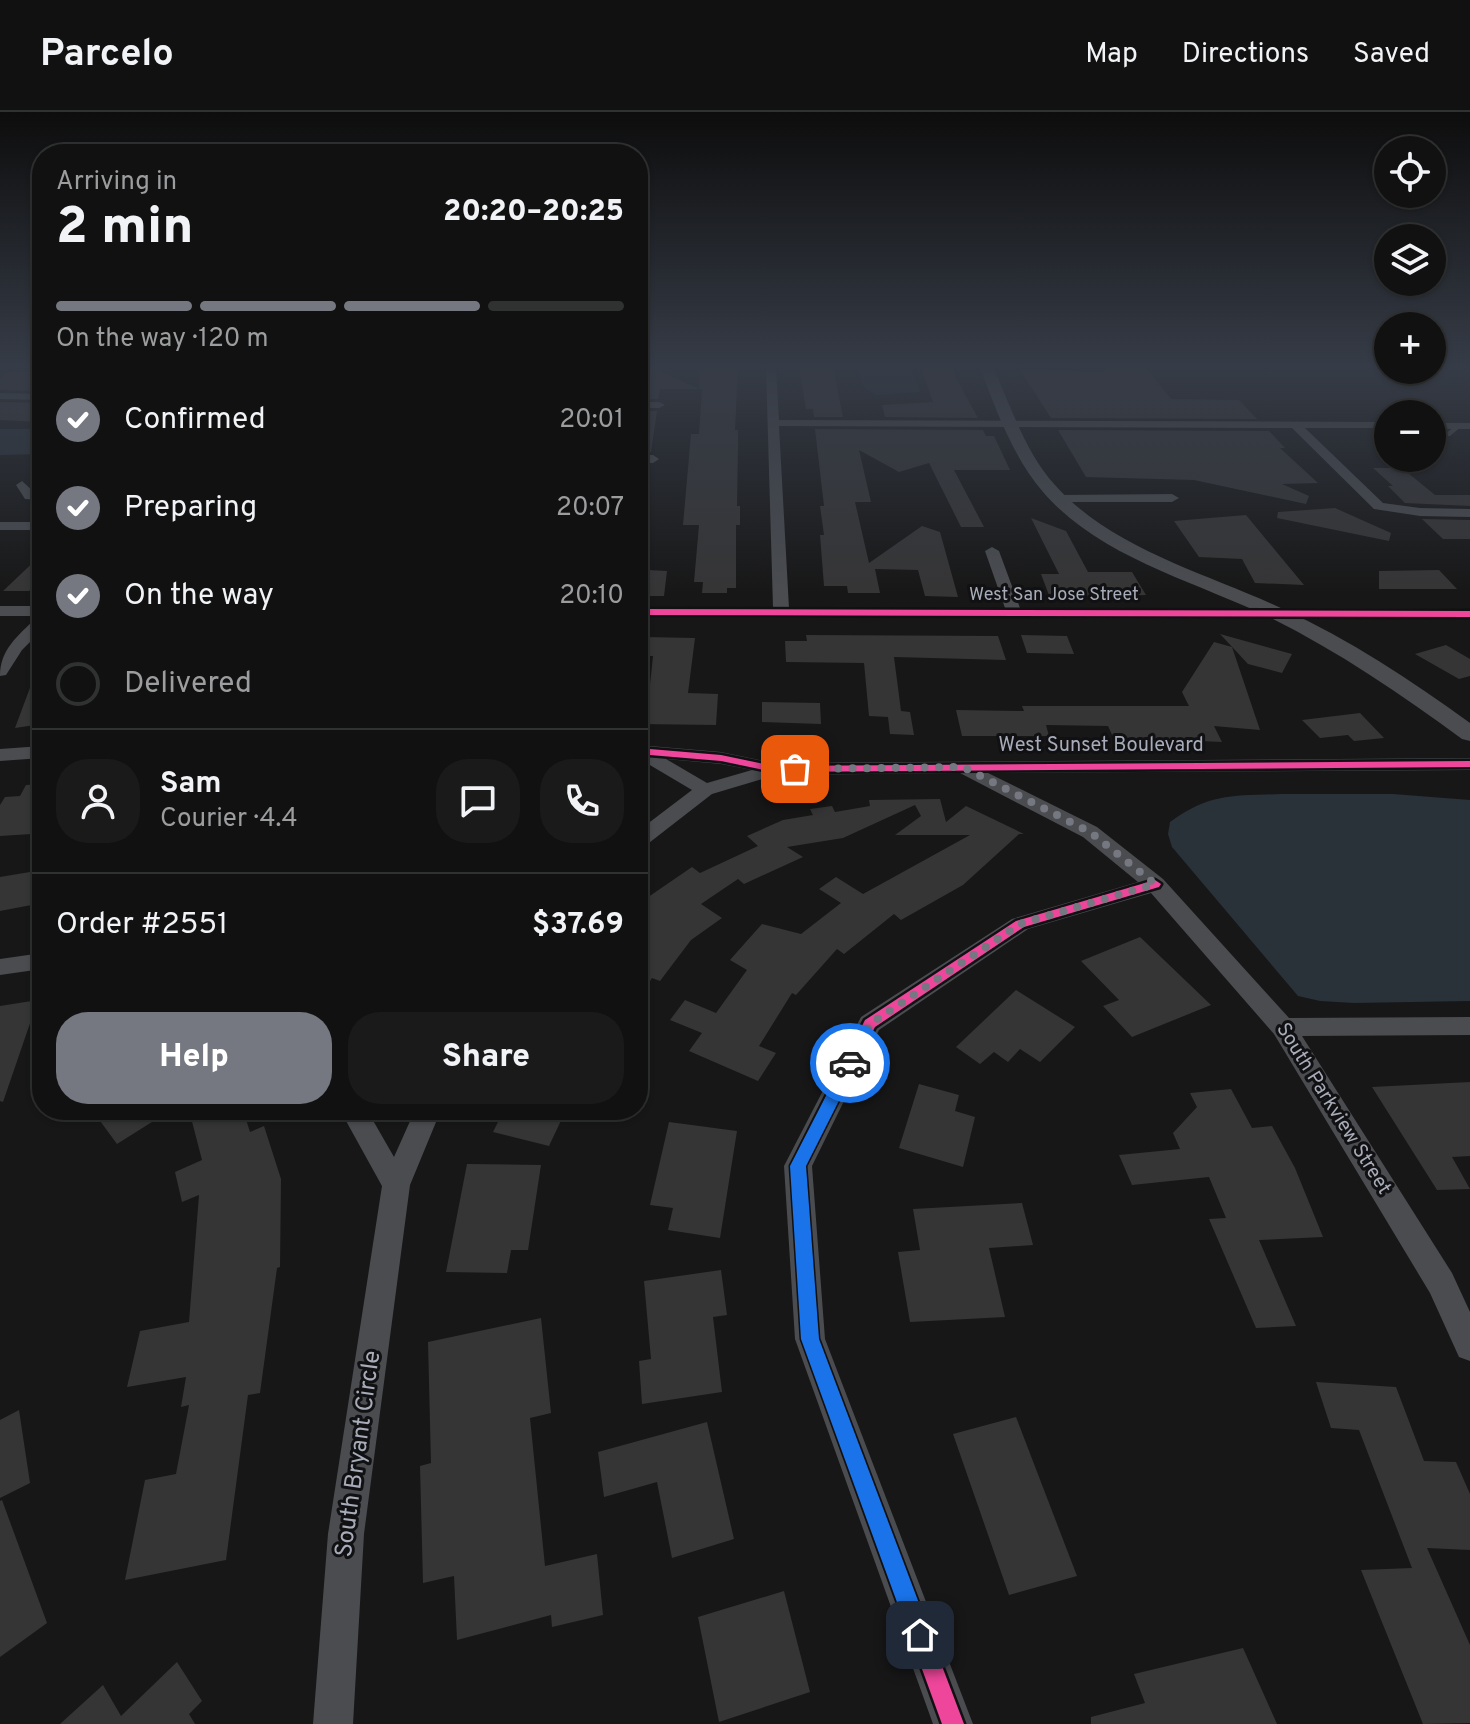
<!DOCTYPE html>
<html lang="en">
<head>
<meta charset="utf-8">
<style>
	:root { --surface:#111; --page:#1a1a1a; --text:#f1f3f6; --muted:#9c9d9f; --line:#303131; --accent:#757880 }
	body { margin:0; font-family:Overpass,sans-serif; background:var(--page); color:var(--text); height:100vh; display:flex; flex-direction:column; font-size:30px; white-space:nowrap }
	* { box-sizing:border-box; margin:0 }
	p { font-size:26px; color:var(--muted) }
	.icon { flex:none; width:44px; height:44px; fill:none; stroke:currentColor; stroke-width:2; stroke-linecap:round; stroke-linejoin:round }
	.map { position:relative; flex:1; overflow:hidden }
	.side { position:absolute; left:32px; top:32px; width:616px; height:976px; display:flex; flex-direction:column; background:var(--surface); border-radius:32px; box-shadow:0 2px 6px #0004,0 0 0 2px var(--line) }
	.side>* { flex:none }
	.tools { position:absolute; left:1374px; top:24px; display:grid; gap:16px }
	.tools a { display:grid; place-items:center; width:72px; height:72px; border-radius:50%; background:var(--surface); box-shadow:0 2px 6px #0004,0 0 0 2px var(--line); font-size:40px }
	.pin { position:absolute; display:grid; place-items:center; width:68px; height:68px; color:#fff; margin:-34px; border-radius:16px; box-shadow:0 4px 12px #0006 }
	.courier { position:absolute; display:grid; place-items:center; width:80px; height:80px; margin:-40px; border:6px solid #1a73e8; border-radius:50%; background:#fff; color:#222; box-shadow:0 2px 10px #0007 }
	.summary em { font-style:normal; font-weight:800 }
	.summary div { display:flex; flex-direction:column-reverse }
	.summary { display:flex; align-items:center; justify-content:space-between; height:136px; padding:0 24px }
	h1 { font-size:52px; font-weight:800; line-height:60px }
	.bar { display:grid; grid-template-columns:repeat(4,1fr); gap:12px 8px; align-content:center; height:96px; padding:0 24px }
	.bar i { height:10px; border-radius:6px; background:var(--line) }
	.bar .on { background:var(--accent) }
	.bar p { grid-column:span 4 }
	.line { display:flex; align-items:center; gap:20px; padding:0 24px; border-top:2px solid var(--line) }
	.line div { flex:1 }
	.round { display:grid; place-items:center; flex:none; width:84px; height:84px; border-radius:32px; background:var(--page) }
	ol { padding:0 24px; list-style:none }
	li { display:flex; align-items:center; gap:24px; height:88px }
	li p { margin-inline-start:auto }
	li .icon { padding:8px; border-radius:50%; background:var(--accent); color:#fff; stroke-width:4 }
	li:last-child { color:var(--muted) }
	li i { width:44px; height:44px; border:4px solid var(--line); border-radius:50% }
	.button { display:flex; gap:16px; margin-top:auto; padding:16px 24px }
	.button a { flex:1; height:92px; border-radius:32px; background:var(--accent); color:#fff; font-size:32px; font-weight:800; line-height:92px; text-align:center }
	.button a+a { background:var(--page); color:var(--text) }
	header { display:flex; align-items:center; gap:48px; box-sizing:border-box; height:112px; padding:0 40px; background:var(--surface); border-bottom:2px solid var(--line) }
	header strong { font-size:38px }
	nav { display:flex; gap:44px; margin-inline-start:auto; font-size:28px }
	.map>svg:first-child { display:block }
	.water { fill:#293139 }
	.building { fill:#353536 }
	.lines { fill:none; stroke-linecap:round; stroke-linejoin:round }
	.service { fill:#4a4c50; fill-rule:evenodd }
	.minor { fill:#4a4c50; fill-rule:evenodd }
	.tertiary { fill:#4a4c50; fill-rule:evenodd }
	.cycleway-casing { stroke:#111113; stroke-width:5 }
	.cycleway { fill:#ed469a; fill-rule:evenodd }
	.route { fill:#1a73e8 }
	.done { stroke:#757880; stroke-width:8; stroke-dasharray:0 14.4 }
	.labels { text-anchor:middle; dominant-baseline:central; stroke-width:6; stroke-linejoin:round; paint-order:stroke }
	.far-street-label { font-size:18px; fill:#a7acb8; stroke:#111113 }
	.street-label { font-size:20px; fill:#a7acb8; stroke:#111113 }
	.near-street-label { font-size:24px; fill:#a7acb8; stroke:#111113 }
</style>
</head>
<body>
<header>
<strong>Parcelo</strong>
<nav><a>Map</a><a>Directions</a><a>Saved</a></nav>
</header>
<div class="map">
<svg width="1470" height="1612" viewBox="0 0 1470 1612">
	<rect width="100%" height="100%" fill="#171717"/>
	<g class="water">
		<polygon points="856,255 911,255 920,280 876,283 865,277"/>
		<polygon points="0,317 42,317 42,342 0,343"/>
		<path d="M1281,682H1393L1470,688V889L1354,891L1320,889L1298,884L1172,735L1168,722L1170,710C1210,681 1233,684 1281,682Z"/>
	</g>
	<g class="building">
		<polygon points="638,255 651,255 699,277 700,255 738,255 735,318 738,318 738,333 737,394 740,394 740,413 736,413 736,476 727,476 727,481 702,481 703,470 694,470 699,413 683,413 691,322 699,322 702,277 660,277 658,287 638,287"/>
		<polygon points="799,255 833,255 843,305 814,305 813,297 806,297"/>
		<polygon points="921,255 950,255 978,306 885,305 882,293 933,290"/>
		<polygon points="1110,255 1145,255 1171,287 1239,288 1257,307 1051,306 1021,259 1103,260"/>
		<polygon points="9,260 42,260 42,279 0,278 0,266"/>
		<polygon points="0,290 42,291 42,310 0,308"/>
		<polygon points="638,299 657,299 651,340 638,340"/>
		<polygon points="815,317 983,318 986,324 994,324 1010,358 954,358 984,415 961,415 929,351 899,360 859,338 871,390 855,390 869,451 922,414 940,420 958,485 925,484 918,458 875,457 880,481 848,481 847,474 824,474 820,423 824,423 820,394 824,394"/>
		<polygon points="1058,318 1269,319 1285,336 1280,336 1318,371 1282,372 1309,384 1306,392 1194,368 1086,365"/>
		<polygon points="1373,356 1402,356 1435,383 1470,383 1470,394 1405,391 1388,374 1393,374"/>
		<polygon points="1335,396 1391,421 1389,429 1277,406 1278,400"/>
		<polygon points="1246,403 1304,473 1255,471 1242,447 1199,445 1174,409"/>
		<polygon points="1031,406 1066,419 1088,460 1132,460 1146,483 1050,486 1041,462 1059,462"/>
		<polygon points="1422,407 1470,408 1470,427 1443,427"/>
		<polygon points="42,442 42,467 29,479 3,479"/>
		<polygon points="648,458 667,459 664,484 644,484"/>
		<polygon points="1439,458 1457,477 1379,477 1379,459"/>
		<polygon points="1220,522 1292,542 1282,561 1248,552"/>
		<polygon points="806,523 998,524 1006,548 894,545 901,599 910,600 914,623 890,622 888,605 869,604 864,551 786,550 785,529 807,529"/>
		<polygon points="1021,523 1067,524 1074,542 1027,541"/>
		<polygon points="643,525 695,526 688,581 718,582 716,613 638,612 638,582 649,582 653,544 639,544"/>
		<polygon points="1214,530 1232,535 1260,618 1214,614 1222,630 1113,625 1108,614 1046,613 1049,624 962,624 956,598 1024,599 1022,594 1189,594 1182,580"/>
		<polygon points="1446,533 1470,547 1470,564 1459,567 1415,542"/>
		<polygon points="40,549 42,612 15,616"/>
		<polygon points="762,590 820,591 821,612 762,610"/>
		<polygon points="1360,601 1384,626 1354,629 1348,623 1320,626 1302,608"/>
		<polygon points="42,672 42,712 37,712 32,722 0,724 0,693 5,685 20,684 26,673"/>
		<polygon points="940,687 946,710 966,694 1024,722 1019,722 963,773 901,808 894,802 844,842 837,837 796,883 792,881 759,934 776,941 758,969 689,939 702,921 670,908 685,888 716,901 747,858 730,848 745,831 762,812 801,822 841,791 819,777 836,765 863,782 970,723 895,723 921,704 915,693 843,726 787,735 803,745 744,772 738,767 701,792 722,806 691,828 660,869 652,866 638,888 638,792 692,755 700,761 758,734 747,724 783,708 813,703 810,697 832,694 835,700 870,694 869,688"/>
		<polygon points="42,758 42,791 0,799 0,765"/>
		<polygon points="1140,825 1211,893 1132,925 1103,894 1119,888 1081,849"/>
		<polygon points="1016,878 1075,915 1040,950 1020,937 1008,950 994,940 980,952 956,935"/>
		<polygon points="38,888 3,990 0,989 0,894"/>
		<polygon points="1470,970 1470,1044 1452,1045 1470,1077 1437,1078 1372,975"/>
		<polygon points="919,972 959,983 955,999 975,1005 963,1055 899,1036"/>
		<polygon points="1231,977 1252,1016 1272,1014 1295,1056 1323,1125 1259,1128 1296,1214 1256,1216 1209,1107 1226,1106 1209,1065 1132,1073 1119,1043 1180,1037 1173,1021 1197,995 1190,981"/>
		<polygon points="92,998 171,998 117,1032"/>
		<polygon points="189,998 243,998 250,1020 264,1014 281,1067 280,1155 277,1156 260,1281 248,1283 226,1448 125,1468 145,1368 176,1362 189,1293 181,1295 186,1265 127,1275 140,1219 189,1210 199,1083 182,1090 175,1060 202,1048"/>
		<polygon points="504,998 566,998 549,1034 493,1020"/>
		<polygon points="669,1010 737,1019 720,1126 668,1118 673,1096 650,1093"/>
		<polygon points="467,1052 541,1053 528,1138 511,1138 507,1161 446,1160"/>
		<polygon points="1022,1091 1033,1133 989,1136 1005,1205 910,1210 898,1140 920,1138 913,1097"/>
		<polygon points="721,1158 727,1203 713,1205 722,1280 642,1292 639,1249 651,1247 644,1169"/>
		<polygon points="541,1206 551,1301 530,1306 545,1454 597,1442 603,1503 552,1515 551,1503 457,1528 454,1464 423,1471 420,1354 431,1351 428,1230"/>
		<polygon points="1316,1270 1396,1275 1424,1349 1456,1350 1470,1382 1470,1438 1427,1436 1470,1533 1470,1611 1423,1612 1361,1458 1412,1456 1359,1318 1331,1316"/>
		<polygon points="19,1298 30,1371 0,1386 0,1308"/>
		<polygon points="1016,1305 1077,1464 1009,1483 953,1322"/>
		<polygon points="707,1310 734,1427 672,1446 657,1370 604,1385 598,1340"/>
		<polygon points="2,1388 47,1511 0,1545 0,1389"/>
		<polygon points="784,1479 810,1580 719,1610 698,1505"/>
		<polygon points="1243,1536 1277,1612 1091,1612 1091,1605 1145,1591 1134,1562"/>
		<polygon points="177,1550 202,1589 189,1602 195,1612 60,1612 103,1573 121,1604"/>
	</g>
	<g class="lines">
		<polygon class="service" points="1457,313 1462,314 1450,324 1432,326 1432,322 1446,321"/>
		<g class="minor">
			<polygon points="766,255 776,255 779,308 1388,310 1388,316 1305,316 1383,391 1420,396 1470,397 1470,405 1420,404 1374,397 1292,316 779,314 789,496 1005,496 985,439 992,435 999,439 1020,496 1470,497 1470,507 638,505 638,495 773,496"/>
			<polygon points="0,281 42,282 42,288 0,287"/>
			<polygon points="638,290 659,290 665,293 659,296 638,296"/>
			<rect x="1432" y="311" width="38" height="6"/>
			<polygon points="638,343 653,343 659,347 653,351 638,351"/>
			<polygon points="22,369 34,380 42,380 42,388 25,387 16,373"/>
			<polygon points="1058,383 1172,382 1179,386 1172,390 1053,390 1053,384"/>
			<rect x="0" y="410" width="42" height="8"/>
			<rect x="0" y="494" width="42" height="10"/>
			<path d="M42,504V518L22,538L6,563L0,564C0,537 18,524 36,506Z"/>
			<path d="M638,633L721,640L774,651L1470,646V658L988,661L1097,715L1163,767L1289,906L1470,905V923L1302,924L1452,1161L1470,1200V1249L1459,1245L1430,1181L1274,922L1151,781L1028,817L879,918L812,1054L825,1227L973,1612H933L795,1227L784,1054L861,905L1012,807L1138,770L1083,725L960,661L776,663L712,682L645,734L638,736V719L692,678L638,646ZM666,647L721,652L752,658L707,671Z"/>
			<polygon points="42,634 42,646 0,649 0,637"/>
			<polygon points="42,841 42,857 0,863 0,847"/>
			<polygon points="340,998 367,998 394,1045 415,998 441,998 410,1073 364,1422 353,1612 313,1612 328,1422 382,1074"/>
		</g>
		<path class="tertiary" d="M980,255H993C1011,294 1025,341 1055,373C1113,438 1207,461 1283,497C1350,528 1411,568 1470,611V629L1462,627C1401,582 1339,540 1271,506C1195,469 1100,446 1043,380C1013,345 995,296 980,255Z"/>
		<defs>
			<g id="cycleway">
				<polygon points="638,497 1470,499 1470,505 638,503"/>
				<polygon points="638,636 721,643 774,654 1470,649 1470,655 774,660 721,649 638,642"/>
				<polygon points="1155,768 1161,772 1159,775 1024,815 875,915 805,1054 818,1227 964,1612 942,1612 802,1227 791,1054 865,908 1016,809"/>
			</g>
		</defs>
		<use href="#cycleway" class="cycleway-casing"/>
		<use href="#cycleway" class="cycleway"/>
	</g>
	<linearGradient id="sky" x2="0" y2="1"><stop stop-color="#0d0d0d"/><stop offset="0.53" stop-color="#363c47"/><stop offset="1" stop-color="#363c47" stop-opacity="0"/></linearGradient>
	<rect width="1470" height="480" fill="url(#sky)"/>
	<polygon class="route" points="850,945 858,951 806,1054 819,1227 931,1523 928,1531 920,1534 912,1531 909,1523 801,1227 790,1054 845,947"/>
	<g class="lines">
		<polyline class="done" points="795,657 963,655 1090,720 1155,772 1020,812 870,912 850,951"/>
	</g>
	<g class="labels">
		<g class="far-street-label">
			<text x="1054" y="483">West San Jose Street</text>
		</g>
		<g class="street-label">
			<text x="1101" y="634">West Sunset Boulevard</text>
			<text transform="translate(1333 997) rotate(58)">South Parkview Street</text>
		</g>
		<g class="near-street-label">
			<text transform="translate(359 1342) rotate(-82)">South Bryant Circle</text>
		</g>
	</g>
</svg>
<div class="tools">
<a><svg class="icon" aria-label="locate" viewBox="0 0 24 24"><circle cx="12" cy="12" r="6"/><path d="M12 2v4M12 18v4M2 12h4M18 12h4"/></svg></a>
<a><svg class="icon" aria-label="layers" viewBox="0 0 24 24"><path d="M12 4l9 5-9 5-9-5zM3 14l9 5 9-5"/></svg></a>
<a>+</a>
<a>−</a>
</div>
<div class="pin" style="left:795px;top:657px;background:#ea580c"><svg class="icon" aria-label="bag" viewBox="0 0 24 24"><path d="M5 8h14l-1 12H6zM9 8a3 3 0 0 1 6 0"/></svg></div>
<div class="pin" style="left:920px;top:1523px;background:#1f2937"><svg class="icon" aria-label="home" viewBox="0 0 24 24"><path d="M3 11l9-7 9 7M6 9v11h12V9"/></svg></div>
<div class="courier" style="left:850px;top:951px"><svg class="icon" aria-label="car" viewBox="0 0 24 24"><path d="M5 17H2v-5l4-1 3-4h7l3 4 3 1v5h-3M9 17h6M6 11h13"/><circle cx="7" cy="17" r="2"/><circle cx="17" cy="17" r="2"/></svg></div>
<section class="side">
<div class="summary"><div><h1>2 min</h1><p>Arriving in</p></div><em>20:20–20:25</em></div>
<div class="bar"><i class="on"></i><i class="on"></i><i class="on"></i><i></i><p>On the way · 120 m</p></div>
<ol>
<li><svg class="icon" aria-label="check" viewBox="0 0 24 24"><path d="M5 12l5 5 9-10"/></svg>Confirmed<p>20:01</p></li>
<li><svg class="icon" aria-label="check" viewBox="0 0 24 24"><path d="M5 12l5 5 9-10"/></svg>Preparing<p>20:07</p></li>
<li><svg class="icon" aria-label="check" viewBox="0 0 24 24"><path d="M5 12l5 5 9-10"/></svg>On the way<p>20:10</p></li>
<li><i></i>Delivered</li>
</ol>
<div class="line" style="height:144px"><a class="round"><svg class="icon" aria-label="person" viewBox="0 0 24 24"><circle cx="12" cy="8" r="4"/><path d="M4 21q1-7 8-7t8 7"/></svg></a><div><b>Sam</b><p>Courier · 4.4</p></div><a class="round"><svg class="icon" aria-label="chat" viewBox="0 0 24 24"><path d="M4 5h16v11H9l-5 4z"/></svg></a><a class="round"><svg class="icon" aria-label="phone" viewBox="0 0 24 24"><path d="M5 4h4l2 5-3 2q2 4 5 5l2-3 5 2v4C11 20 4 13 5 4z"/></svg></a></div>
<div class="line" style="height:104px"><div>Order #2551</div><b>$37.69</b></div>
<div class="button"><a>Help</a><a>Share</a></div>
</section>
</div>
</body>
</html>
